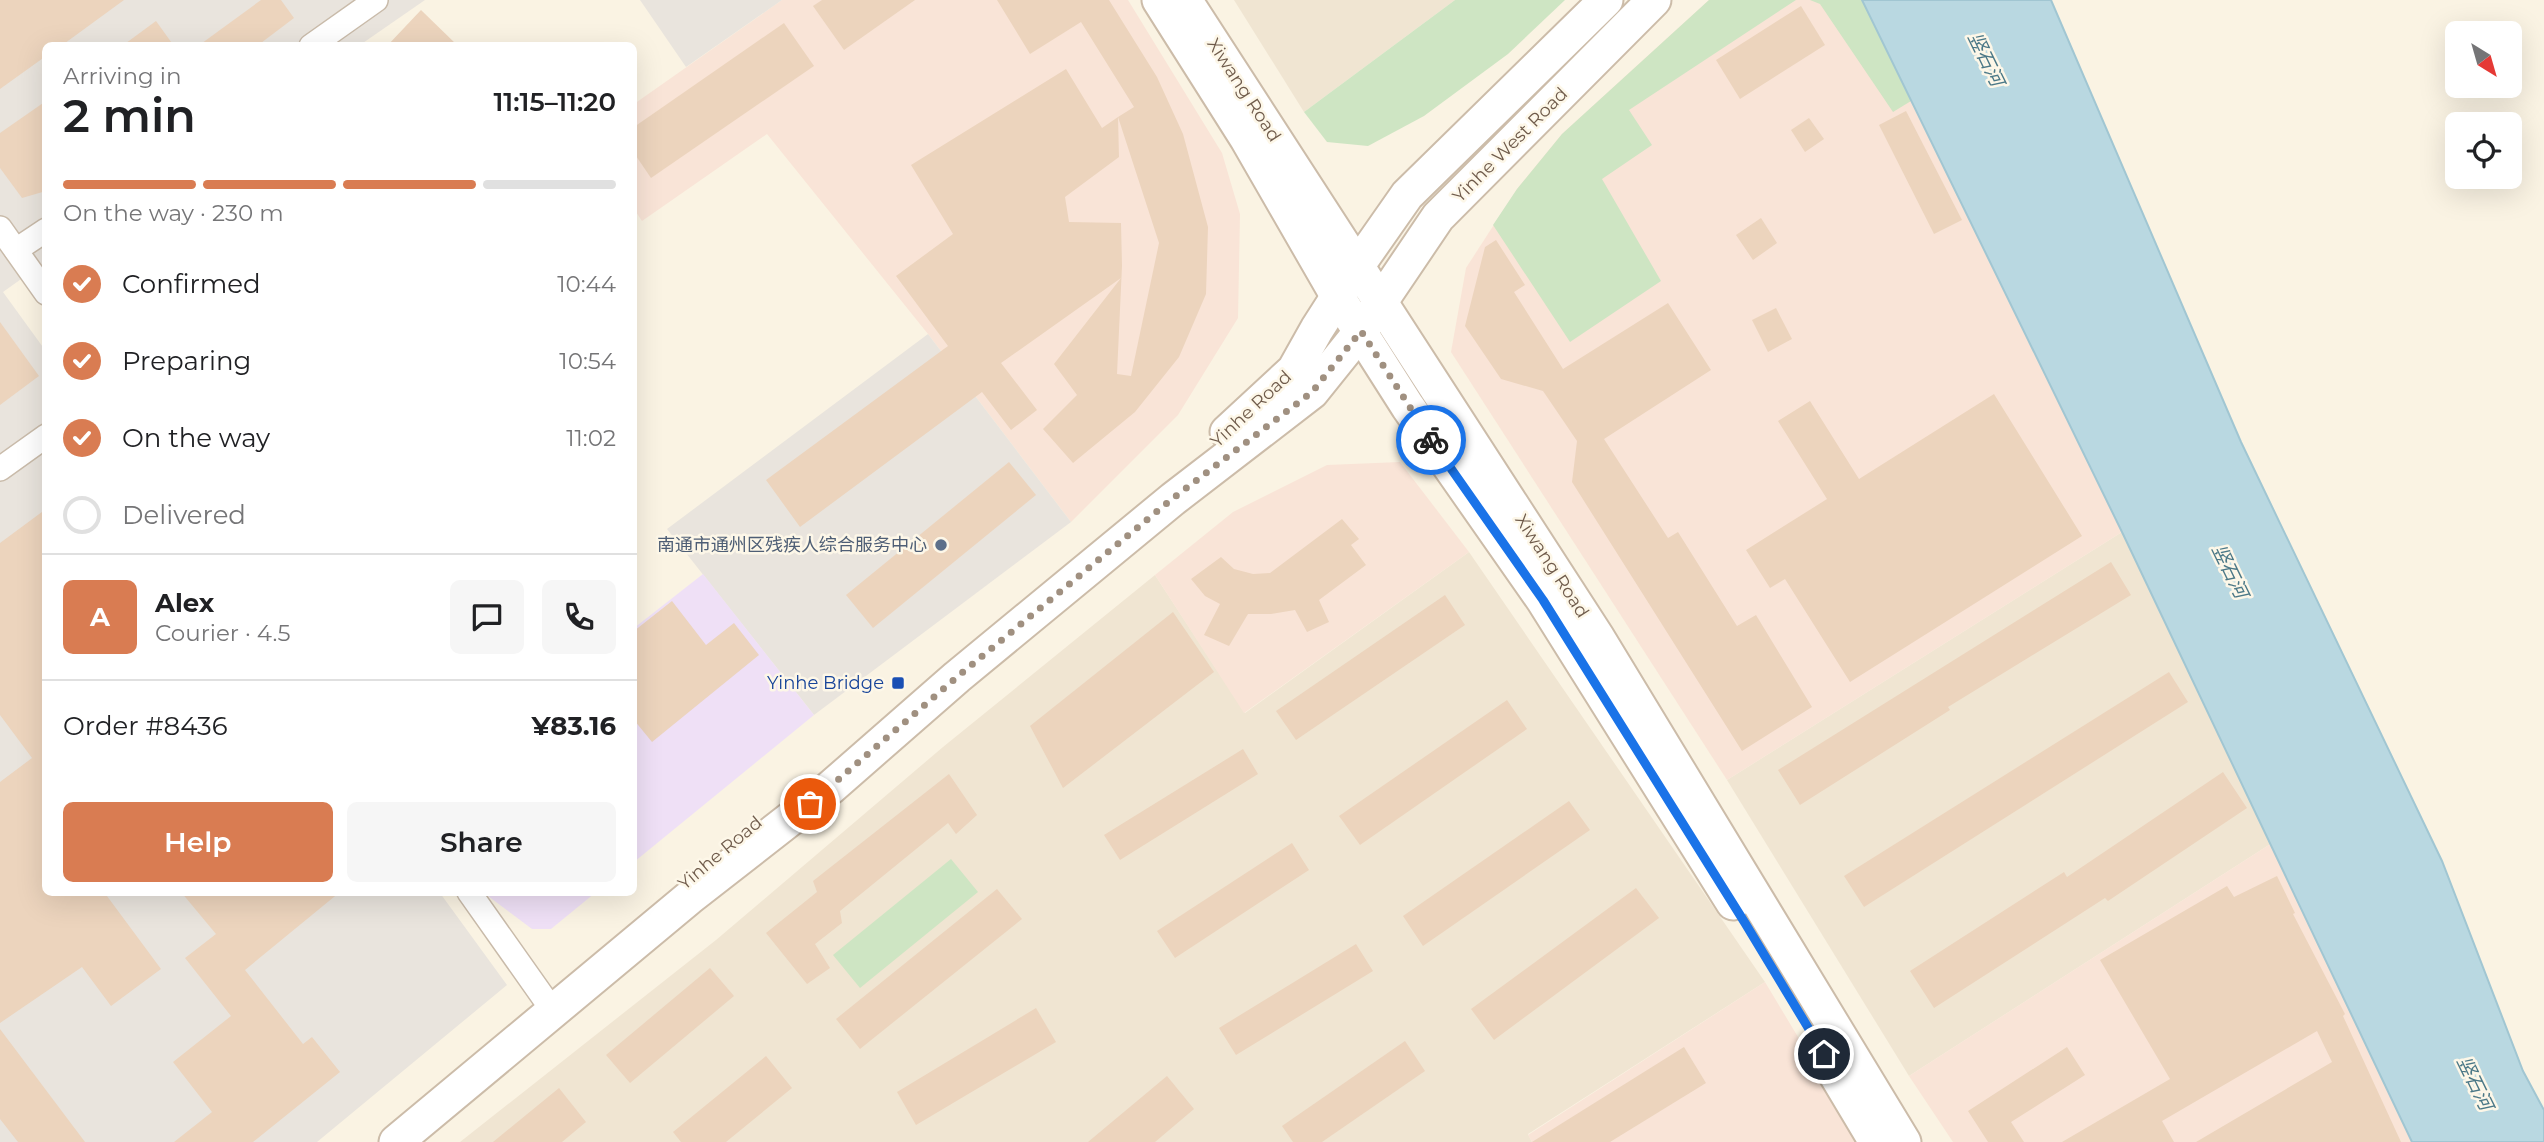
<!DOCTYPE html>
<html lang="en">
<head>
<meta charset="utf-8">
<style>
	:root { --surface:#fff; --page:#f6f6f6; --text:#202124; --muted:#757577; --line:#e0e0e0; --accent:#d97c52 }
	body { margin:0; font-family:Montserrat,"Noto Sans SC",sans-serif; background:var(--page); color:var(--text); height:100vh; display:flex; flex-direction:column; font-size:26px; white-space:nowrap }
	* { box-sizing:border-box; margin:0 }
	p { font-size:23px; color:var(--muted) }
	.icon { flex:none; width:38px; height:38px; fill:none; stroke:currentColor; stroke-width:2; stroke-linecap:round; stroke-linejoin:round }
	.map { position:relative; flex:1; overflow:hidden }
	.side { position:absolute; left:42px; top:42px; width:595px; height:854px; display:flex; flex-direction:column; background:var(--surface); border-radius:10px; box-shadow:0 7px 28px #0002 }
	.side>* { flex:none }
	.needle { width:46px; rotate:143deg }
	.tools { position:absolute; left:2445px; top:21px; display:grid; gap:14px }
	.tools a { display:grid; place-items:center; width:77px; height:77px; border-radius:10px; background:var(--surface); box-shadow:0 7px 28px #0002; font-size:35px }
	.pin { position:absolute; display:grid; place-items:center; width:60px; height:60px; color:#fff; margin:-30px; border:4px solid #fff; border-radius:50%; box-shadow:0 2px 7px #0007 }
	.courier { position:absolute; display:grid; place-items:center; width:70px; height:70px; margin:-35px; border:5px solid #1a73e8; border-radius:50%; background:#fff; color:#222; box-shadow:0 2px 9px #0007 }
	.summary em { font-style:normal; font-weight:600 }
	.summary div { display:flex; flex-direction:column-reverse }
	.summary { display:flex; align-items:center; justify-content:space-between; height:119px; padding:0 21px }
	h1 { font-size:46px; font-weight:600; line-height:52px }
	.bar { display:grid; grid-template-columns:repeat(4,1fr); gap:10px 7px; align-content:center; height:84px; padding:0 21px }
	.bar i { height:9px; border-radius:5px; background:var(--line) }
	.bar .on { background:var(--accent) }
	.bar p { grid-column:span 4 }
	.line { display:flex; align-items:center; gap:18px; padding:0 21px; border-top:2px solid var(--line) }
	.line div { flex:1 }
	.round { display:grid; place-items:center; flex:none; width:74px; height:74px; border-radius:10px; background:var(--page) }
	ol { padding:0 21px; list-style:none }
	li { display:flex; align-items:center; gap:21px; height:77px }
	li p { margin-inline-start:auto }
	li .icon { padding:7px; border-radius:50%; background:var(--accent); color:#fff; stroke-width:4 }
	li:last-child { color:var(--muted) }
	li i { width:38px; height:38px; border:4px solid var(--line); border-radius:50% }
	.primary-button { display:flex; gap:14px; margin-top:auto; padding:14px 21px }
	.primary-button a { flex:1; height:80px; border-radius:10px; background:var(--accent); color:#fff; font-size:28px; font-weight:600; line-height:80px; text-align:center }
	.primary-button a+a { background:var(--page); color:var(--text) }
	.map>svg:first-child { display:block }
	.residential { fill:#f0e5d2 }
	.commercial { fill:#f9e4d7 }
	.industrial { fill:#e9e4dd }
	.education { fill:#efe0f6 }
	.green { fill:#cee5c3 }
	.water { fill:#b9d8e1; stroke:#a1c6d2; stroke-width:2 }
	.building { fill:#ecd4bd }
	.lines { fill:none; stroke-linecap:round; stroke-linejoin:round }
	.minor-casing { stroke:#c9bbaa; stroke-width:26 }
	.secondary-casing { stroke:#ccbca9; stroke-width:37 }
	.minor { stroke:#fff; stroke-width:23 }
	.secondary { stroke:#fff; stroke-width:33 }
	.done { stroke:#a09080; stroke-width:7; stroke-dasharray:0 12.6 }
	.route { stroke:#1a73e8; stroke-width:9 }
	.service-dot { fill:#5c6f8a; stroke:#fdf7e8; stroke-width:2.5 }
	.transit-dot { fill:#1a4fb4; stroke:#fdf7e8; stroke-width:2.5 }
	.labels { text-anchor:middle; dominant-baseline:central; stroke-width:5; stroke-linejoin:round; paint-order:stroke }
	.street-label { font-size:18px; fill:#6f5b4b; stroke:#fdf7e8 }
	.service-label { font-size:18px; fill:#4e5e75; stroke:#fdf7e8; text-anchor:end }
	.transit-label { font-size:18px; fill:#164399; stroke:#fdf7e8; text-anchor:end }
	.water-label { font-size:19px; font-style:italic; fill:#4b7887; stroke:#fdf7e8 }
</style>
</head>
<body>
<div class="map">
<svg width="2544" height="1142" viewBox="0 0 2544 1142">
	<rect width="100%" height="100%" fill="#faf3e3"/>
	<g class="residential">
		<polygon points="1234,0 1455,0 1304,112"/>
		<polygon points="2122,532 2272,843 1909,1076 1727,780"/>
		<polygon points="1469,552 1765,982 1528,1134 1532,1142 460,1142 716,940 943,747 1155,575 1245,713"/>
	</g>
	<g class="commercial">
		<polygon points="782,0 1128,0 1222,153 1240,214 1238,318 1178,415 1071,522 928,334 767,134 642,221 634,209 634,104"/>
		<polygon points="1709,0 1862,0 2122,532 1727,780 1451,352 1466,268 1517,189 1562,134"/>
		<polygon points="1400,462 1469,552 1244,713 1155,575 1233,512 1327,465"/>
		<polygon points="2272,843 2412,1142 1953,1142 1909,1076"/>
		<polygon points="1765,982 1861,1142 1532,1142 1528,1135"/>
	</g>
	<g class="industrial">
		<polygon points="0,0 425,0 360,45 46,46 45,262 3,292 45,350 46,892 440,893 507,985 317,1142 0,1142"/>
		<polygon points="640,0 782,0 686,67"/>
		<polygon points="928,334 1071,522 814,715 667,529"/>
	</g>
	<g class="education">
		<polygon points="703,574 814,715 634,862 634,628"/>
		<polygon points="484,893 595,893 551,929 532,929"/>
	</g>
	<g class="green">
		<polygon points="1455,0 1565,0 1508,54 1424,116 1368,146 1327,142 1304,112"/>
		<polygon points="1709,0 1796,0 1629,110 1652,145 1602,179 1661,281 1570,342 1493,225 1517,189 1562,134"/>
		<polygon points="1810,0 1862,0 1911,101 1893,112 1820,4"/>
		<polygon points="951,859 978,892 860,988 833,955"/>
	</g>
	<polygon class="water" points="1862,0 2051,0 2241,442 2442,861 2523,1071 2544,1110 2544,1142 2412,1142 2122,532"/>
	<g class="building">
		<polygon points="0,0 124,0 61,46 46,46 46,56 0,89"/>
		<polygon points="261,0 281,0 294,18 257,46 198,46"/>
		<polygon points="822,0 915,0 844,50 813,6"/>
		<polygon points="997,0 1109,0 1157,77 1183,134 1208,227 1206,294 1179,357 1135,412 1073,463 1043,429 1077,395 1054,364 1121,278 1001,363 1037,410 1011,430 982,392 800,527 766,480 948,346 896,276 953,234 911,165 1066,69 1102,128 1118,117 1119,157 1065,197 1069,222 1121,223 1122,266 1117,374 1131,376 1159,243 1118,117 1134,107 1081,22 1030,54"/>
		<polygon points="1801,6 1825,45 1740,99 1716,60"/>
		<polygon points="421,10 458,46 387,46"/>
		<polygon points="156,21 174,46 122,46"/>
		<polygon points="784,23 814,66 651,178 634,153 634,127"/>
		<polygon points="46,101 46,191 22,198 0,168 0,133"/>
		<polygon points="1906,111 1962,220 1934,234 1879,125"/>
		<polygon points="1809,118 1824,139 1805,152 1791,130"/>
		<polygon points="1761,218 1777,243 1753,260 1736,235"/>
		<polygon points="1496,240 1525,285 1514,292 1563,369 1668,303 1711,370 1604,439 1668,538 1678,532 1737,626 1756,615 1812,707 1742,751 1572,482 1577,441 1543,391 1501,379 1465,326 1485,247"/>
		<polygon points="1776,308 1792,339 1768,352 1752,320"/>
		<polygon points="0,322 39,376 0,405"/>
		<polygon points="1994,394 2082,536 1850,682 1785,579 1770,588 1746,550 1827,499 1778,421 1810,401 1859,479"/>
		<polygon points="1009,462 1036,495 873,628 846,595"/>
		<polygon points="46,509 46,892 104,892 161,969 111,1006 82,967 0,1023 0,782 32,758 0,715 0,543"/>
		<polygon points="1342,519 1359,539 1351,545 1366,565 1319,600 1329,622 1307,632 1295,610 1271,614 1248,614 1229,646 1204,635 1220,604 1205,596 1191,579 1221,557 1234,569 1253,574 1270,573"/>
		<polygon points="2111,562 2131,595 1948,707 1950,710 1800,805 1778,770"/>
		<polygon points="1445,595 1465,625 1296,740 1276,711"/>
		<polygon points="672,601 706,645 734,623 759,655 652,742 634,720 634,631"/>
		<polygon points="1173,612 1214,672 1063,788 1030,726"/>
		<polygon points="2169,672 2188,702 1864,907 1844,876"/>
		<polygon points="1507,700 1527,729 1360,845 1339,816"/>
		<polygon points="1243,749 1258,774 1120,860 1104,835"/>
		<polygon points="2223,772 2247,808 2108,901 2105,898 1934,1008 1910,971 2064,872 2067,877"/>
		<polygon points="949,774 977,815 956,834 948,823 840,911 842,923 815,944 830,968 807,984 766,933 817,892 813,881"/>
		<polygon points="1569,801 1590,830 1423,946 1403,916"/>
		<polygon points="1292,843 1309,870 1175,958 1157,931"/>
		<polygon points="2277,876 2295,913 2293,914 2345,1014 2343,1016 2401,1142 2196,1142 2332,1062 2317,1031 2162,1121 2174,1142 2062,1142 2170,1079 2100,960 2227,886 2234,897"/>
		<polygon points="1636,888 1659,918 1494,1040 1471,1009"/>
		<polygon points="997,889 1022,919 860,1049 836,1019"/>
		<polygon points="181,892 340,892 245,970 303,1044 312,1037 340,1072 253,1142 174,1142 212,1112 173,1062 231,1016 185,958 216,934"/>
		<polygon points="1356,944 1373,971 1236,1055 1219,1028"/>
		<polygon points="710,968 734,996 630,1083 606,1055"/>
		<polygon points="1036,1008 1056,1042 916,1125 897,1092"/>
		<polygon points="0,1029 85,1142 18,1142 0,1119"/>
		<polygon points="1405,1041 1425,1071 1322,1142 1293,1142 1282,1126"/>
		<polygon points="1684,1047 1706,1083 1610,1142 1532,1142"/>
		<polygon points="2067,1047 2085,1075 2011,1122 2024,1142 1988,1142 1968,1111"/>
		<polygon points="766,1056 792,1088 726,1142 681,1142 673,1132"/>
		<polygon points="1167,1076 1194,1109 1155,1142 1088,1142"/>
		<polygon points="559,1088 586,1122 562,1142 493,1142"/>
	</g>
	<g class="lines">
		<defs>
			<g id="minor">
				<polyline points="311,46 376,0"/>
				<polyline points="0,228 46,293"/>
				<polyline points="16,250 46,230"/>
				<polyline points="0,469 46,436"/>
				<polyline points="469,892 553,1011"/>
			</g>
			<g id="secondary">
				<polyline points="1159,0 1247,139 1338,297 1408,407 1543,600 1733,903"/>
				<polyline points="1185,0 1598,638 1904,1142"/>
				<polyline points="1227,432 1294,370 1317,329 1358,265 1407,195 1606,0"/>
				<polyline points="1818,1045 1876,1142"/>
				<polyline points="396,1142 689,898 830,788 957,677 1173,499 1312,392 1361,331 1438,217 1654,0"/>
			</g>
		</defs>
		<use href="#minor" class="minor-casing"/>
		<use href="#secondary" class="secondary-casing"/>
		<use href="#minor" class="minor"/>
		<use href="#secondary" class="secondary"/>
	</g>
	<g class="lines">
		<polyline class="done" points="810,804 957,677 1172,499 1312,392 1361,331 1431,440"/>
		<polyline class="route" points="1431,440 1543,600 1745,923 1824,1054"/>
	</g>
	<circle class="service-dot" cx="941" cy="545" r="7"/>
	<rect class="transit-dot" x="891" y="676" width="14" height="14" rx="3.5"/>
	<g class="labels">
		<g class="street-label">
			<text transform="translate(1244 90) rotate(57)">Xiwang Road</text>
			<text transform="translate(1510 145) rotate(-45)">Yinhe West Road</text>
			<text transform="translate(1251 409) rotate(-43)">Yinhe Road</text>
			<text transform="translate(1552 566) rotate(57)">Xiwang Road</text>
			<text transform="translate(720 853) rotate(-40)">Yinhe Road</text>
		</g>
		<g class="service-label">
			<text x="927" y="545">南通市通州区残疾人综合服务中心</text>
		</g>
		<g class="transit-label">
			<text x="884" y="683">Yinhe Bridge</text>
		</g>
		<g class="water-label">
			<text transform="translate(1986 59) rotate(64)">竖石河</text>
			<text transform="translate(2230 571) rotate(64)">竖石河</text>
			<text transform="translate(2475 1083) rotate(64)">竖石河</text>
		</g>
	</g>
</svg>
<div class="tools">
<a><svg class="needle" viewBox="-14 -14 28 28"><path d="M0-13l5 13h-10z" fill="#e53935"/><path d="M0 13l5-13h-10z" fill="#757577"/></svg></a>
<a><svg class="icon" aria-label="locate" viewBox="0 0 24 24"><circle cx="12" cy="12" r="6"/><path d="M12 2v4M12 18v4M2 12h4M18 12h4"/></svg></a>
</div>
<div class="pin" style="left:810px;top:804px;background:#ea580c"><svg class="icon" aria-label="bag" viewBox="0 0 24 24"><path d="M5 8h14l-1 12H6zM9 8a3 3 0 0 1 6 0"/></svg></div>
<div class="pin" style="left:1824px;top:1054px;background:#1f2937"><svg class="icon" aria-label="home" viewBox="0 0 24 24"><path d="M3 11l9-7 9 7M6 9v11h12V9"/></svg></div>
<div class="courier" style="left:1431px;top:440px"><svg class="icon" aria-label="bike" viewBox="0 0 24 24"><circle cx="6" cy="16" r="4"/><circle cx="18" cy="16" r="4"/><path d="M6 16l4-8h5l3 8M10 8l3 8H6M13 5h3"/></svg></div>
<section class="side">
<div class="summary"><div><h1>2 min</h1><p>Arriving in</p></div><em>11:15–11:20</em></div>
<div class="bar"><i class="on"></i><i class="on"></i><i class="on"></i><i></i><p>On the way · 230 m</p></div>
<ol>
<li><svg class="icon" aria-label="check" viewBox="0 0 24 24"><path d="M5 12l5 5 9-10"/></svg>Confirmed<p>10:44</p></li>
<li><svg class="icon" aria-label="check" viewBox="0 0 24 24"><path d="M5 12l5 5 9-10"/></svg>Preparing<p>10:54</p></li>
<li><svg class="icon" aria-label="check" viewBox="0 0 24 24"><path d="M5 12l5 5 9-10"/></svg>On the way<p>11:02</p></li>
<li><i></i>Delivered</li>
</ol>
<div class="line" style="height:126px"><b class="round" style="background:var(--accent);color:#fff">A</b><div><b>Alex</b><p>Courier · 4.5</p></div><a class="round"><svg class="icon" aria-label="chat" viewBox="0 0 24 24"><path d="M4 5h16v11H9l-5 4z"/></svg></a><a class="round"><svg class="icon" aria-label="phone" viewBox="0 0 24 24"><path d="M5 4h4l2 5-3 2q2 4 5 5l2-3 5 2v4C11 20 4 13 5 4z"/></svg></a></div>
<div class="line" style="height:91px"><div>Order #8436</div><b>¥83.16</b></div>
<div class="primary-button"><a>Help</a><a>Share</a></div>
</section>
</div>
</body>
</html>
